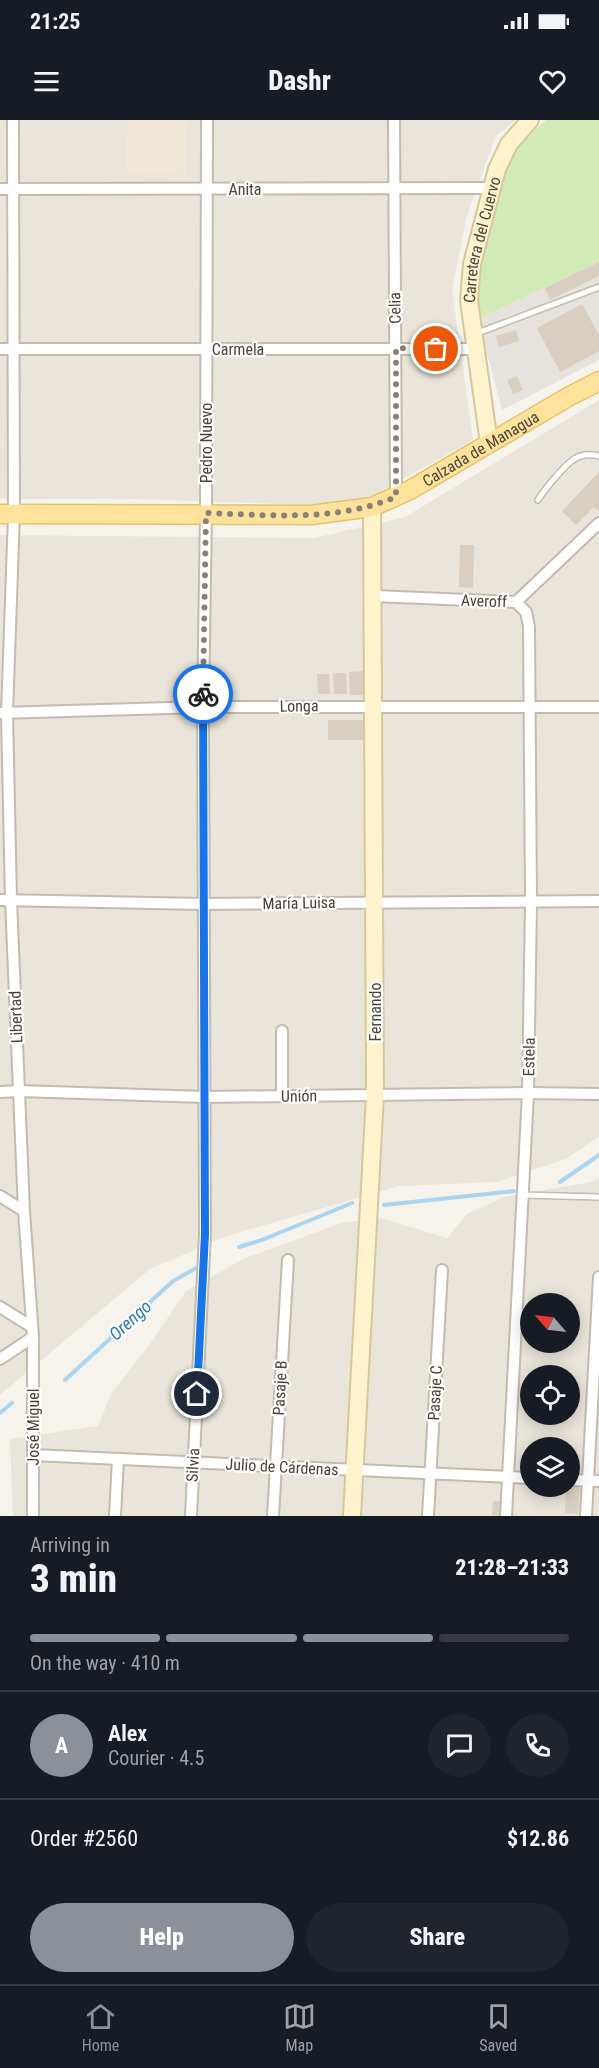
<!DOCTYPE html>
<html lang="en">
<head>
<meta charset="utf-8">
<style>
	:root { --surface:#171b24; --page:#20242c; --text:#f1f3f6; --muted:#9ea1a6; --line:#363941; --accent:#8c9099 }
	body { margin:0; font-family:"Roboto Condensed",sans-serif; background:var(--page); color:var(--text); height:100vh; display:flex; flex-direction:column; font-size:22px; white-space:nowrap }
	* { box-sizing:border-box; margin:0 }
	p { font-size:20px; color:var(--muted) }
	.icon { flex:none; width:33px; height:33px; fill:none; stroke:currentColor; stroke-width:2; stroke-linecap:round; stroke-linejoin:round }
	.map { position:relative; height:1396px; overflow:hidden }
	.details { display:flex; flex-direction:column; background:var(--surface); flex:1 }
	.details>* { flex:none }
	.needle { width:39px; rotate:298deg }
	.controls { position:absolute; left:520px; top:1173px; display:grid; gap:12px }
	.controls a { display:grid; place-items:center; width:60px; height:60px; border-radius:50%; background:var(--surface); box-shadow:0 3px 15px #0003; font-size:30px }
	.pin { position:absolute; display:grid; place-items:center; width:51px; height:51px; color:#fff; margin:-26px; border:3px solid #fff; border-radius:50%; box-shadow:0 2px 6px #0007 }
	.courier { position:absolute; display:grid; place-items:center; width:60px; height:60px; margin:-30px; border:4px solid #1a73e8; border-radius:50%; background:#fff; color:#222; box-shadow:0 2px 8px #0007 }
	.summary em { font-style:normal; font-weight:800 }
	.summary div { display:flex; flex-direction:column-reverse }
	.summary { display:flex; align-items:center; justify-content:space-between; height:102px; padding:0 30px }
	h1 { font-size:39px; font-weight:800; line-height:45px }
	.bar { display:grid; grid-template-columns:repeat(4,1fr); gap:9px 6px; align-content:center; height:72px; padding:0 30px }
	.bar i { height:8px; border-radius:4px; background:var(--line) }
	.bar .current { background:var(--accent) }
	.bar p { grid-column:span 4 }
	.line { display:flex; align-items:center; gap:15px; padding:0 30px; border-top:2px solid var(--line) }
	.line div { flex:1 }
	.round { display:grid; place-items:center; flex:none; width:63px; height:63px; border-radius:32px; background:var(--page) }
	.button { display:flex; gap:12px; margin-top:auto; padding:12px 30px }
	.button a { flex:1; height:69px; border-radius:36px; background:var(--accent); color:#fff; font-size:24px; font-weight:800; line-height:69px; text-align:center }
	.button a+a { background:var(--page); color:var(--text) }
	.status { display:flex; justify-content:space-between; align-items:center; height:42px; padding:0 30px; background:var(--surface); direction:ltr }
	.status svg { height:16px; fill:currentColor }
	header { display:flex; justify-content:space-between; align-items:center; height:78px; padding:0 30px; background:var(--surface); font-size:27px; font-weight:800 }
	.dock { display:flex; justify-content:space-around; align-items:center; height:84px; border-top:2px solid var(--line); background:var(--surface); font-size:16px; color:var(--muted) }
	.dock a { display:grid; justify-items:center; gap:3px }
	.dock .current { color:var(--accent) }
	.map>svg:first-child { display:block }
	.residential { fill:#eae5da; fill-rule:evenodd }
	.industrial { fill:#e6e2dd }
	.education { fill:#efe8d6 }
	.green { fill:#d2eab5 }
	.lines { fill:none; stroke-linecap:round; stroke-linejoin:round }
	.stream { stroke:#a9d4f2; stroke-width:4 }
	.building { fill:#d8cfc1 }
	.lane-casing { stroke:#c2bbae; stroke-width:8 }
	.street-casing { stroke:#c2bbae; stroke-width:14 }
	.secondary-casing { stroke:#d6c79b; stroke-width:20 }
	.primary-casing { stroke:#e6c16a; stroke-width:21 }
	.lane { stroke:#fff; stroke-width:5 }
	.street { stroke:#fff; stroke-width:10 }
	.secondary { stroke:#fff3cd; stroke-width:16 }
	.primary { stroke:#ffe39c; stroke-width:18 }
	.done { stroke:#878178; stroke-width:6; stroke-dasharray:0 10.8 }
	.route { stroke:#1a73e8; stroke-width:8 }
	.labels { text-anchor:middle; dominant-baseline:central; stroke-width:4.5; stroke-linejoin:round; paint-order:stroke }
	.street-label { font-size:16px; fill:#4b4439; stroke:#fff }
	.water-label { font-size:18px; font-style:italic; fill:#2e7ab2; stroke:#fff }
</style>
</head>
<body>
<div class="status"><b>21:25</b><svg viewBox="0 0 49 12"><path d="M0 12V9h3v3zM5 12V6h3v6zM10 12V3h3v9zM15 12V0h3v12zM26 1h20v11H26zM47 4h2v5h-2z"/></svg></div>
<header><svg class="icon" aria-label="menu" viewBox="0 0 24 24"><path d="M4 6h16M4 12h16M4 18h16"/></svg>Dashr<svg class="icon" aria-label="heart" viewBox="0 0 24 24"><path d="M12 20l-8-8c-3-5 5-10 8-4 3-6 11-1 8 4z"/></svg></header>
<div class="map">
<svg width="599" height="1396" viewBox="0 0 599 1396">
	<rect width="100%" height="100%" fill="#f6f3ec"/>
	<g class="residential">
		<polygon points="0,0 516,0 495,17 467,96 452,169 473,320 373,376 314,385 137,379 0,379"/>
		<polygon points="599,280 599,1017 566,1039 497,1062 399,1066 227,1116 150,1149 0,1275 0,415 314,418 405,397"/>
		<path d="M599,1058V1396H13L10,1319L98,1306L111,1274L150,1224L186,1171L243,1139L341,1103L381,1098L447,1118L467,1094L504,1077L591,1062ZM531,1184H570V1222H531ZM531,1256H570V1294H531ZM531,1328H570V1366H531Z"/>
	</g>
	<polygon class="industrial" points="599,142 599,240 502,290 478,199"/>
	<polygon class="education" points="127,0 187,0 186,55 126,53"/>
	<polygon class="green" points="546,0 599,0 599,142 478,199 474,161 508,40 520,23"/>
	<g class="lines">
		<g class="stream">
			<polyline points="560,1062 599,1035"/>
			<polyline points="384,1085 514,1071"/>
			<polyline points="239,1127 262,1120 352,1083"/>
			<polyline points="65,1260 173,1161 200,1146"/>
			<polyline points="0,1293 12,1283"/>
		</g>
	</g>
	<g class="building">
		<polygon points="599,142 599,156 550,180 545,168"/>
		<polygon points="582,184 599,215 599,231 560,252 537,208"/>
		<polygon points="516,210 519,221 499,227 496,216"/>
		<polygon points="517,256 523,270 513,274 507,260"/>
		<polygon points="599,352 599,391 594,387 576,405 562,391"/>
		<polygon points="460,425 474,425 473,468 459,467"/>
		<polygon points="363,551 363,575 350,575 349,552"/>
		<polygon points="333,553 346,553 347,574 334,574"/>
		<polygon points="317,554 329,554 330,574 318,574"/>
		<rect x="328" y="600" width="38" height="20"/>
		<polygon points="566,1366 580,1367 578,1394 565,1393"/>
		<polygon points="493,1381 501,1381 500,1396 492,1395"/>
	</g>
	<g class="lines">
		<defs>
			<g id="lane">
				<polyline points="475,214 599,167"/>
				<path d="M538,380C544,370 566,343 576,338C582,334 592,334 599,336"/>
				<polyline points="523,1075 599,1077"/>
			</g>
			<g id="street">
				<polyline points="13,0 14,394 7,593 11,780 24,1091 33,1217 33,1396"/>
				<polyline points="394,0 396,377"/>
				<polyline points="0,69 491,68"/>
				<polyline points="0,229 475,229"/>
				<polyline points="374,476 516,482 599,403"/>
				<polyline points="0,593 203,587 599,587"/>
				<polyline points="0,780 202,784 599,781"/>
				<polyline points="282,911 282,976"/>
				<polyline points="0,972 19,971 205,977 528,973 599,974"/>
				<polyline points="0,1076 24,1091"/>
				<polyline points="0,1187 32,1207"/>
				<polyline points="0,1239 33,1217"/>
				<polyline points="33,1335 531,1358"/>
				<polyline points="570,1360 599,1361"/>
				<polyline points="115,1396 118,1339"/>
				<polyline points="191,1396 205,1114 203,587 206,393 207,0"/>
				<polyline points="273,1396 288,1140"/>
				<polyline points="428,1396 442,1150"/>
				<polyline points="506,1396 528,973 531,782 529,507 526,492 516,482"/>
				<polyline points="586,1396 599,1157"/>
			</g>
			<g id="secondary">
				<path id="s1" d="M489,323L469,181L472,144L497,49L509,24L530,0"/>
				<polyline points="352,1396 375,975 372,387"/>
			</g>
			<g id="primary">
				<path id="s2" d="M0,394L311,395L372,387L410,370L568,277L599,261"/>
			</g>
		</defs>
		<use href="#lane" class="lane-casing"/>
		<use href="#street" class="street-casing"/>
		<use href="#secondary" class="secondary-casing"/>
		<use href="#primary" class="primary-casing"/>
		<use href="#lane" class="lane"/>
		<use href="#street" class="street"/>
		<use href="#secondary" class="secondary"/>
		<use href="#primary" class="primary"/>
	</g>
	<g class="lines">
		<path class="done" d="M203,574L206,393C269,395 336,402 396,377V228L436,229"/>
		<polyline class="route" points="197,1274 205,1114 203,574"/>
	</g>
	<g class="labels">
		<g class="street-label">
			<text x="245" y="69">Anita</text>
			<text stroke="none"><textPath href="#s1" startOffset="206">Carretera del Cuervo</textPath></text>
			<text transform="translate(395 188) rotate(-91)">Celia</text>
			<text x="238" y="229">Carmela</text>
			<text transform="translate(206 323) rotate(-90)">Pedro Nuevo</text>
			<text stroke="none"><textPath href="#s2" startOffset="496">Calzada de Managua</textPath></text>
			<text transform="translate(484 481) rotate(2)">Averoff</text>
			<text transform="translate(299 586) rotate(-1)">Longa</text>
			<text transform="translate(299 783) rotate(-1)">María Luisa</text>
			<text transform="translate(375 892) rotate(-90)">Fernando</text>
			<text transform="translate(16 897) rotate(-92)">Libertad</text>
			<text transform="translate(529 937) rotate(-89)">Estela</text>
			<text transform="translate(299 976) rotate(-1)">Unión</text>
			<text transform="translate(280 1268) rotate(-87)">Pasaje B</text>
			<text transform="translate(435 1273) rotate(-87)">Pasaje C</text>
			<text transform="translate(33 1307) rotate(-90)">José Miguel</text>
			<text transform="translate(193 1345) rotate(-87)">Silvia</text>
			<text transform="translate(282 1347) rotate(3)">Julio de Cárdenas</text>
		</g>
		<g class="water-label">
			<text transform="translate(130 1200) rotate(-42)">Orengo</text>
		</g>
	</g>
</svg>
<div class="controls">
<a><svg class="needle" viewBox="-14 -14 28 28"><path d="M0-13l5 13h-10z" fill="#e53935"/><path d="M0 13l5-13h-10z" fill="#9ea1a6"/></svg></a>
<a><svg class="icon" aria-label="locate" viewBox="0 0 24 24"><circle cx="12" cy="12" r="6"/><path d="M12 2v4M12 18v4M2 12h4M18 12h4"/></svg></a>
<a><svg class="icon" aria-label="layers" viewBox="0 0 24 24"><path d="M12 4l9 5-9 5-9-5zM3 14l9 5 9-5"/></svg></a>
</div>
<div class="pin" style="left:436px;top:229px;background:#ea580c"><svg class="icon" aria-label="bag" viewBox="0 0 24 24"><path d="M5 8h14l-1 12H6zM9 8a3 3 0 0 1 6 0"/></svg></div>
<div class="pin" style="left:197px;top:1274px;background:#1f2937"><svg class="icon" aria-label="home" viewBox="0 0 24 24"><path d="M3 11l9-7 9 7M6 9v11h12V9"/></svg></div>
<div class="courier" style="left:203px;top:574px"><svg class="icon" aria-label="bike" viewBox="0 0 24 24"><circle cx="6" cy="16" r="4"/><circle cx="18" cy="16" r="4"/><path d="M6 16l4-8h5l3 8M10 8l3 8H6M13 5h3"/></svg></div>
</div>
<section class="details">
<div class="summary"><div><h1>3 min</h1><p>Arriving in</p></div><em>21:28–21:33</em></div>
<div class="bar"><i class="current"></i><i class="current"></i><i class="current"></i><i></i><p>On the way · 410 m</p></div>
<div class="line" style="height:108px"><b class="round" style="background:var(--accent);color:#fff">A</b><div><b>Alex</b><p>Courier · 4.5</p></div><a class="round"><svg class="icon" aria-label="chat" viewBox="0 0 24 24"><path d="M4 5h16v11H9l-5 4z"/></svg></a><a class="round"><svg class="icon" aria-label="phone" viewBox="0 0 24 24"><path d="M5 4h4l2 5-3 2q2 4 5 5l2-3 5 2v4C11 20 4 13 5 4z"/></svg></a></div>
<div class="line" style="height:78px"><div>Order #2560</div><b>$12.86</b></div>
<div class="button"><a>Help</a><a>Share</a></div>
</section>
<nav class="dock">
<a class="current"><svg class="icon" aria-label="home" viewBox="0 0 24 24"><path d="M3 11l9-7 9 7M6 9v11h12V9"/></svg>Home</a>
<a><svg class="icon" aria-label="map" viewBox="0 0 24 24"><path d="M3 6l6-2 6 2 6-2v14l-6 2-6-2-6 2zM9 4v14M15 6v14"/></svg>Map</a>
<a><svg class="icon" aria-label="saved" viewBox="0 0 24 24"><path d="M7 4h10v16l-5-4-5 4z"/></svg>Saved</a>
</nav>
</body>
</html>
